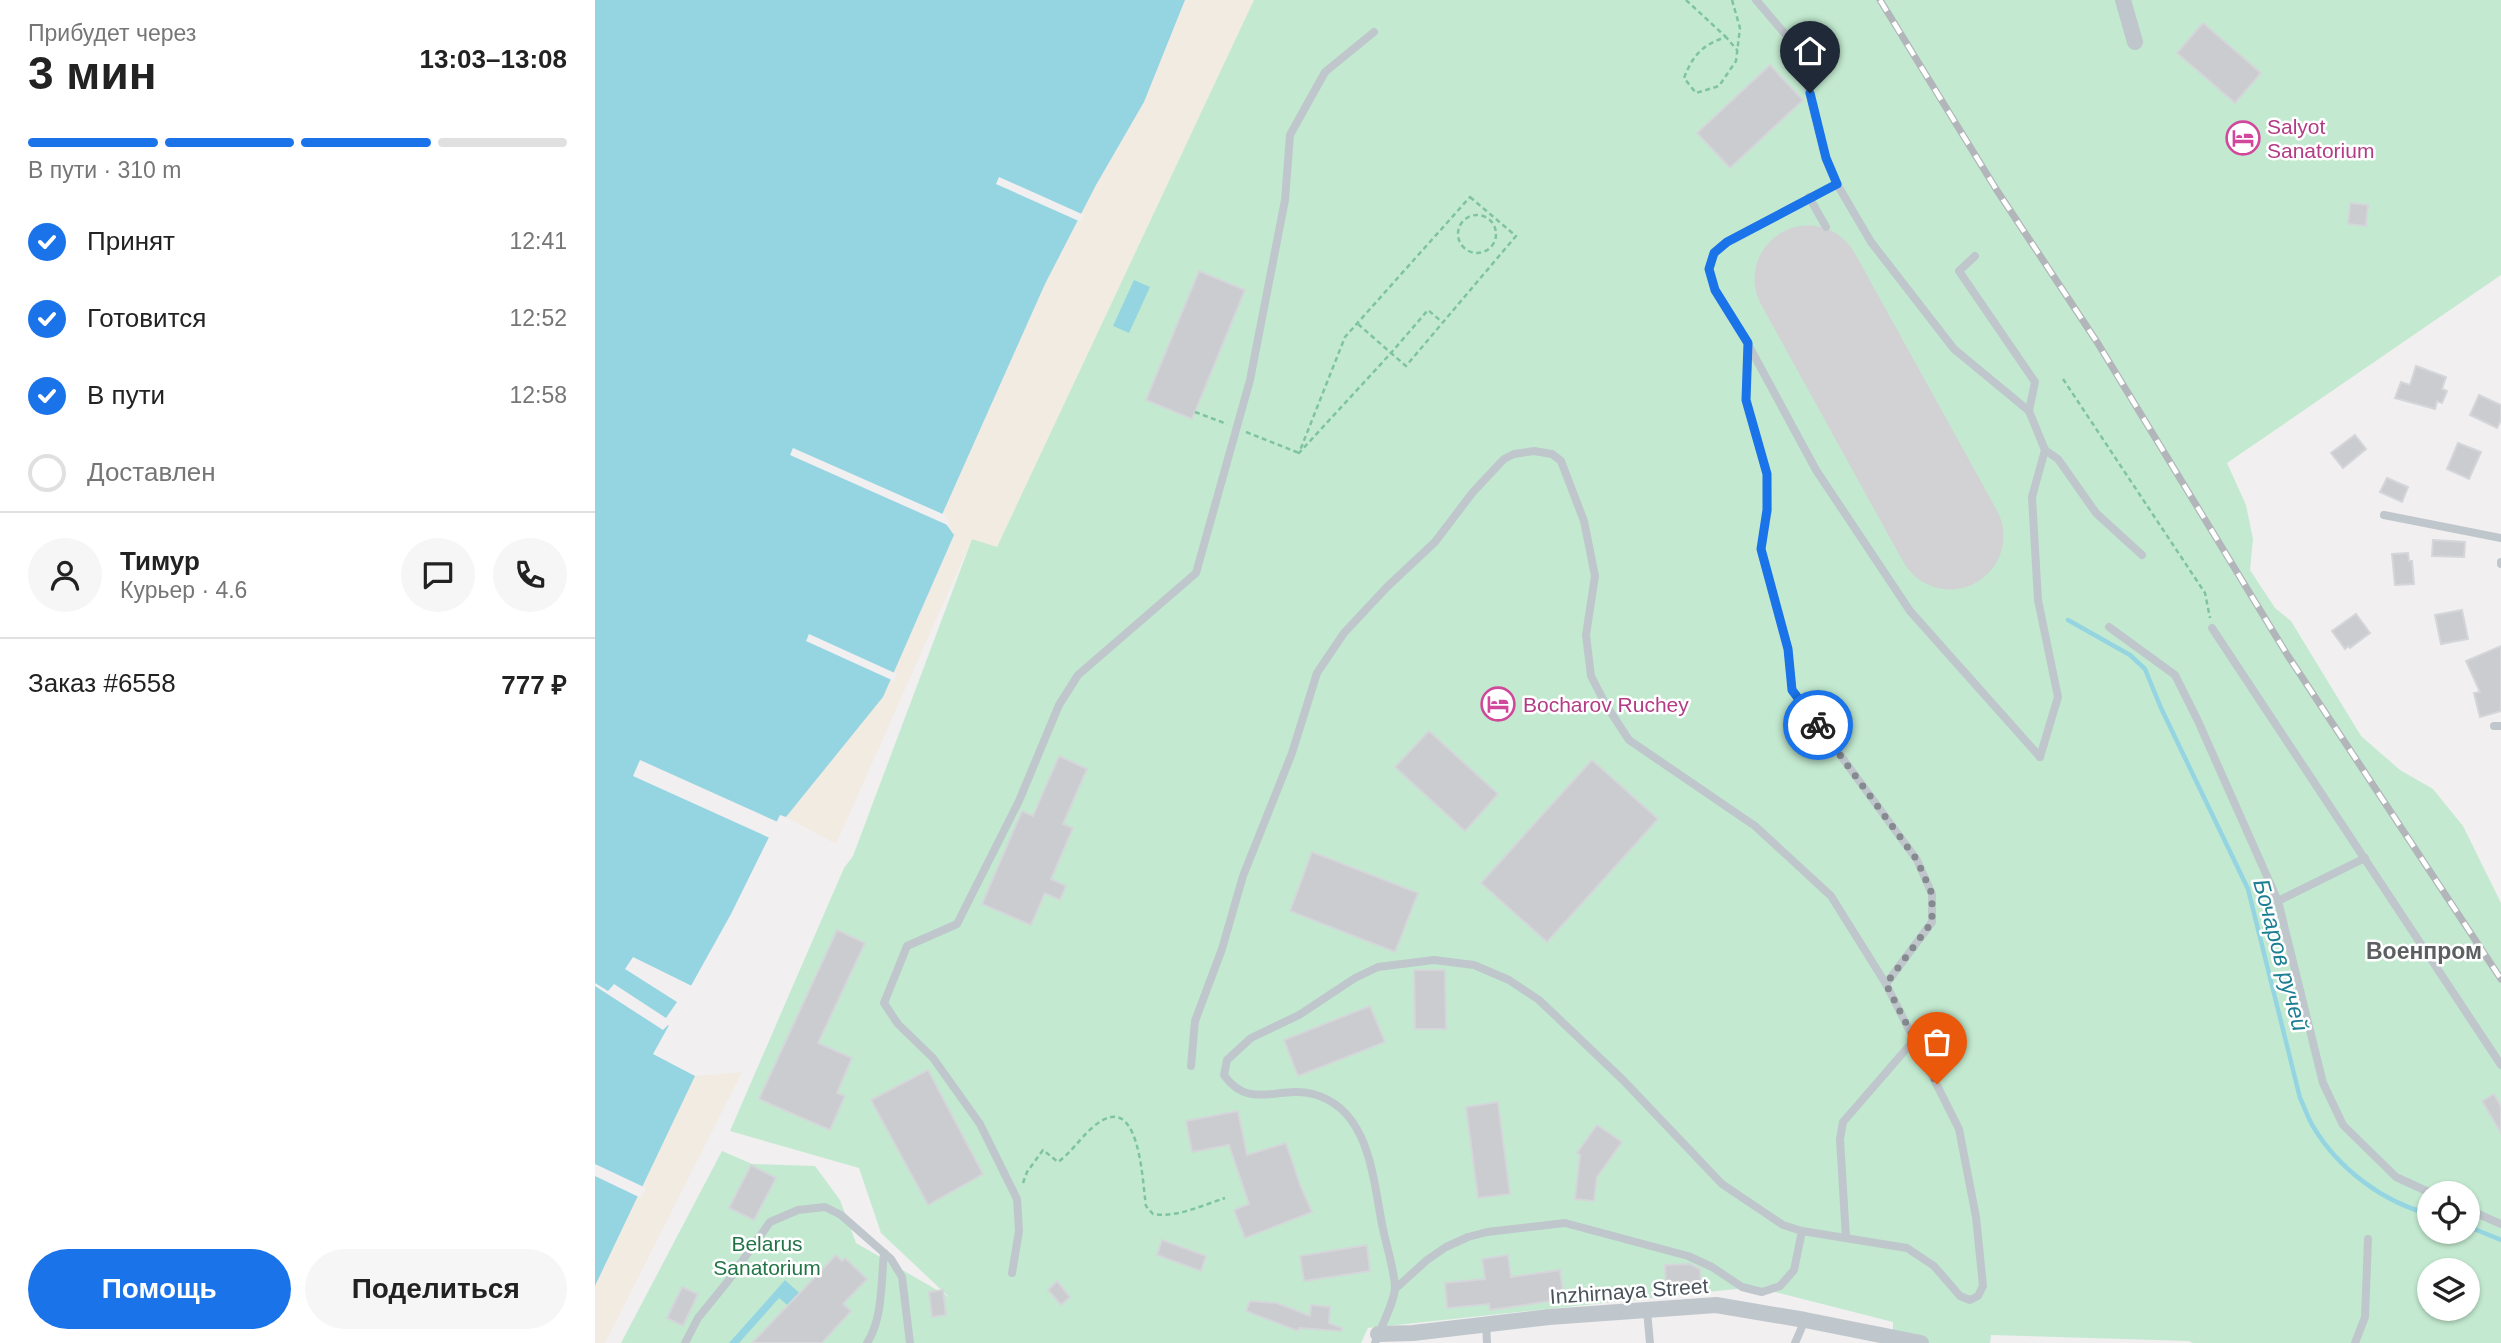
<!DOCTYPE html>
<html lang="ru">
<head>
<meta charset="utf-8">
<style>
	:root { --surface:#fff; --page:#f6f6f6; --text:#222; --muted:#767676; --line:#e0e0e0; --accent:#1a73e8 }
	body { margin:0; font-family:Arial,sans-serif; background:var(--page); color:var(--text); height:100vh; display:flex; flex-direction:column; font-size:26px; white-space:nowrap }
	* { box-sizing:border-box; margin:0 }
	p { font-size:23px; color:var(--muted) }
	.icon { flex:none; width:38px; height:38px; fill:none; stroke:currentColor; stroke-width:2; stroke-linecap:round; stroke-linejoin:round }
	.map { position:relative; flex:1; overflow:hidden }
	.side { display:flex; flex-direction:column; background:var(--surface); width:595px }
	.side>* { flex:none }
	.fabs { position:absolute; left:1822px; top:1181px; display:grid; gap:14px }
	.fabs a { display:grid; place-items:center; width:63px; height:63px; border-radius:50%; background:var(--surface); box-shadow:0 2px 5px #0004; font-size:35px }
	.pin { position:absolute; display:grid; place-items:center; width:60px; height:60px; color:#fff; margin:-72px -30px; border-radius:50% 50% 50% 0; rotate:-45deg; box-shadow:0 0 7px #0007 }
	.pin .icon { rotate:45deg }
	.courier { position:absolute; display:grid; place-items:center; width:70px; height:70px; margin:-35px; border:5px solid #1a73e8; border-radius:50%; background:#fff; color:#222; box-shadow:0 2px 9px #0007 }
	.headline em { font-style:normal; font-weight:600 }
	.headline div { display:flex; flex-direction:column-reverse }
	.headline { display:flex; align-items:center; justify-content:space-between; height:119px; padding:0 28px }
	h1 { font-size:46px; font-weight:600; line-height:52px }
	.bar { display:grid; grid-template-columns:repeat(4,1fr); gap:10px 7px; align-content:center; height:84px; padding:0 28px }
	.bar i { height:9px; border-radius:5px; background:var(--line) }
	.bar .current { background:var(--accent) }
	.bar p { grid-column:span 4 }
	.line { display:flex; align-items:center; gap:18px; padding:0 28px; border-top:2px solid var(--line) }
	.line div { flex:1 }
	.round { display:grid; place-items:center; flex:none; width:74px; height:74px; border-radius:37px; background:var(--page) }
	ol { padding:0 28px; list-style:none }
	li { display:flex; align-items:center; gap:21px; height:77px }
	li p { margin-inline-start:auto }
	li .icon { padding:7px; border-radius:50%; background:var(--accent); color:#fff; stroke-width:4 }
	li:last-child { color:var(--muted) }
	li i { width:38px; height:38px; border:4px solid var(--line); border-radius:50% }
	.button { display:flex; gap:14px; margin-top:auto; padding:14px 28px }
	.button a { flex:1; height:80px; border-radius:42px; background:var(--accent); color:#fff; font-size:28px; font-weight:600; line-height:80px; text-align:center }
	.button a+a { background:var(--page); color:var(--text) }
	main { display:flex; flex:1; min-height:0 }
	.map>svg:first-child { display:block }
	.green { fill:#c3ead0; fill-rule:evenodd }
	.sand { fill:#f1ebe2 }
	.water { fill:#95d5e2 }
	.pier { fill:#f1eff0 }
	.lines { fill:none; stroke-linecap:round; stroke-linejoin:round }
	.stream { stroke:#95d5e2; stroke-width:4.5 }
	.runway { stroke:#d2d2d4; stroke-width:107 }
	.building { fill:#caccd0; stroke:#d4d6da; stroke-width:2 }
	.path { stroke:#7fc49f; stroke-width:2.5; stroke-dasharray:5 3.5; stroke-linecap:butt }
	.service { stroke:#bfc7cc; stroke-width:8 }
	.minor { stroke:#bfc7cc; stroke-width:16 }
	.rail-casing { stroke:#b2b5b9; stroke-width:7 }
	.rail { stroke:#fff; stroke-width:4.5; stroke-dasharray:13; stroke-linecap:butt }
	.done { stroke:#848a8e; stroke-width:7; stroke-dasharray:0 12.6 }
	.route { stroke:#1a73e8; stroke-width:9 }
	.labels { text-anchor:middle; dominant-baseline:central; stroke-width:5; stroke-linejoin:round; paint-order:stroke }
	.hotel-label { font-size:21px; fill:#b23c85; stroke:#fff; text-anchor:start }
	.park-label { font-size:21px; fill:#227447; stroke:#fff }
	.street-label { font-size:21px; fill:#49535a; stroke:#fff }
	.neighbourhood-label { font-size:23px; font-weight:bold; fill:#5d6063; stroke:#fff }
	.water-label { font-size:23px; font-style:italic; fill:#1c7f93; stroke:#fff }
</style>
</head>
<body>
<main>
<section class="side">
<div class="headline"><div><h1>3 мин</h1><p>Прибудет через</p></div><em>13:03–13:08</em></div>
<div class="bar"><i class="current"></i><i class="current"></i><i class="current"></i><i></i><p>В пути · 310 m</p></div>
<ol>
<li><svg class="icon" aria-label="check" viewBox="0 0 24 24"><path d="M5 12l5 5 9-10"/></svg>Принят<p>12:41</p></li>
<li><svg class="icon" aria-label="check" viewBox="0 0 24 24"><path d="M5 12l5 5 9-10"/></svg>Готовится<p>12:52</p></li>
<li><svg class="icon" aria-label="check" viewBox="0 0 24 24"><path d="M5 12l5 5 9-10"/></svg>В пути<p>12:58</p></li>
<li><i></i>Доставлен</li>
</ol>
<div class="line" style="height:126px"><a class="round"><svg class="icon" aria-label="person" viewBox="0 0 24 24"><circle cx="12" cy="8" r="4"/><path d="M4 21q1-7 8-7t8 7"/></svg></a><div><b>Тимур</b><p>Курьер · 4.6</p></div><a class="round"><svg class="icon" aria-label="chat" viewBox="0 0 24 24"><path d="M4 5h16v11H9l-5 4z"/></svg></a><a class="round"><svg class="icon" aria-label="phone" viewBox="0 0 24 24"><path d="M5 4h4l2 5-3 2q2 4 5 5l2-3 5 2v4C11 20 4 13 5 4z"/></svg></a></div>
<div class="line" style="height:91px"><div>Заказ #6558</div><b>777 ₽</b></div>
<div class="button"><a>Помощь</a><a>Поделиться</a></div>
</section>
<div class="map">
<svg width="1906" height="1343" viewBox="0 0 1906 1343">
	<rect width="100%" height="100%" fill="#f1eff0"/>
	<path class="green" d="M654,0H1906V275L1632,463L1651,505L1658,539L1655,570L1680,608L1696,621L1766,736L1805,770L1838,789L1868,826L1906,903V1343H1598L1594,1341L1396,1335L1395,1343H1298V1322L1160,1287L773,1328L766,1343H26L127,1151L157,1164L220,1166L245,1200L261,1243L354,1297L286,1233L264,1168L135,1131L249,868L258,856L377,539L402,546ZM1834,1194H1872V1232H1834ZM1834,1270H1872V1309H1834Z"/>
	<g class="sand">
		<polygon points="590,0 659,0 402,547 377,539 241,844 191,817 288,696 359,536 346,517 450,284 501,185 549,102"/>
		<polygon points="147,1072 10,1343 0,1343 0,1286 100,1076"/>
	</g>
	<g class="water">
		<polygon points="0,0 590,0 549,102 501,185 450,284 346,517 359,535 288,697 191,817 185,815 136,914 58,1054 100,1076 0,1286"/>
		<polygon points="539,280 555,287 534,333 518,326"/>
		<polygon points="190,1280 222,1309 211,1321 184,1298 144,1343 134,1343"/>
	</g>
	<g class="pier">
		<polygon points="404,177 489,215 486,222 401,184"/>
		<polygon points="198,448 350,515 357,527 195,455"/>
		<polygon points="214,634 302,674 299,681 211,641"/>
		<polygon points="45,760 185,823 177,839 38,776"/>
		<polygon points="38,957 99,987 76,1028 73,1025 68,1030 0,986 0,983 13,991 19,984 71,1018 82,1002 30,969"/>
		<polygon points="0,1164 51,1188 46,1198 0,1176"/>
	</g>
	<g class="lines">
		<g class="stream">
			<path d="M1473,620L1535,655L1550,669L1566,708L1653,889L1705,1098C1710,1108 1713,1119 1719,1128C1744,1169 1788,1202 1834,1214"/>
			<polyline points="1872,1226 1906,1240"/>
		</g>
		<polyline class="runway" points="1213,279 1355,536"/>
	</g>
	<g class="building">
		<polygon points="1608,23 1666,73 1640,103 1582,53"/>
		<polygon points="1175,65 1208,100 1135,168 1102,133"/>
		<polygon points="1755,203 1773,205 1771,226 1753,224"/>
		<polygon points="604,271 650,290 597,419 551,400"/>
		<polygon points="1821,366 1851,377 1847,389 1852,391 1847,403 1842,401 1840,409 1800,398 1806,382 1815,385"/>
		<polygon points="1884,395 1906,405 1906,420 1902,428 1875,415"/>
		<polygon points="1760,435 1771,449 1748,468 1736,453"/>
		<polygon points="1863,443 1886,452 1874,479 1852,469"/>
		<polygon points="1792,478 1813,487 1807,502 1785,492"/>
		<polygon points="1838,540 1870,542 1869,557 1837,556"/>
		<polygon points="1813,553 1814,561 1817,561 1819,584 1800,585 1797,554"/>
		<polygon points="1867,610 1873,639 1846,644 1840,615"/>
		<polygon points="1761,614 1775,633 1755,648 1753,646 1750,649 1737,631"/>
		<polygon points="1906,646 1906,711 1885,717 1879,693 1885,692 1871,661"/>
		<polygon points="834,731 903,794 870,831 800,767"/>
		<polygon points="464,756 492,769 468,824 478,828 456,879 471,886 465,900 450,893 436,925 387,904 427,811 438,816"/>
		<polygon points="997,760 1063,819 952,942 886,883"/>
		<polygon points="717,852 823,893 800,952 695,911"/>
		<polygon points="242,930 270,943 223,1043 257,1058 242,1093 250,1096 235,1130 164,1099"/>
		<polygon points="819,970 850,970 851,1029 820,1029"/>
		<polygon points="775,1006 790,1042 703,1076 689,1040"/>
		<polygon points="333,1070 388,1174 333,1205 276,1100"/>
		<polygon points="1899,1094 1906,1106 1906,1133 1887,1101"/>
		<polygon points="903,1102 915,1194 883,1198 871,1107"/>
		<polygon points="643,1111 652,1155 691,1143 705,1185 717,1212 650,1238 639,1210 654,1204 634,1145 597,1152 591,1121"/>
		<polygon points="1002,1125 1027,1142 1002,1177 999,1201 980,1199 985,1155 982,1153"/>
		<polygon points="156,1165 181,1178 159,1220 134,1208"/>
		<polygon points="567,1240 611,1256 606,1271 562,1255"/>
		<polygon points="772,1245 775,1271 709,1281 705,1256"/>
		<polygon points="241,1255 247,1261 250,1258 272,1279 248,1304 256,1311 227,1343 157,1343"/>
		<polygon points="913,1255 916,1277 965,1270 969,1299 895,1310 894,1304 852,1308 850,1283 890,1279 887,1259"/>
		<polygon points="1095,1264 1105,1269 1106,1289 1071,1290 1070,1265"/>
		<polygon points="462,1281 475,1297 466,1305 453,1290"/>
		<polygon points="87,1287 103,1294 88,1326 72,1318"/>
		<polygon points="348,1290 351,1315 337,1317 334,1292"/>
		<polygon points="655,1301 682,1303 715,1316 716,1305 735,1307 734,1323 747,1328 746,1331 704,1328 703,1331 651,1311"/>
	</g>
	<g class="lines">
		<g class="path">
			<polyline points="1091,0 1131,37"/>
			<path d="M1137,0L1145,28L1141,61L1124,86L1101,93L1089,78C1098,55 1107,45 1131,37L1142,50"/>
			<polygon points="875,197 921,236 811,366 796,353 704,453 750,337"/>
			<circle cx="882" cy="234" r="19"/>
			<polyline points="763,324 796,353 833,310 847,322"/>
			<polyline points="1468,379 1610,593 1615,618"/>
			<polyline points="600,412 632,424"/>
			<polyline points="651,432 704,453"/>
			<path d="M428,1183L432,1172L448,1150L463,1162C477,1152 485,1138 498,1127C545,1086 547,1180 551,1206L558,1214C582,1218 608,1205 630,1198"/>
		</g>
		<g class="service">
			<polyline points="1161,0 1203,49 1231,158 1242,184 1133,241 1119,253 1114,269 1120,290 1148,335 1221,470 1315,611 1445,757"/>
			<polyline points="1242,184 1276,242 1359,349 1434,411 1450,450 1437,497 1443,600 1463,697 1445,757"/>
			<polyline points="1214,197 1231,227"/>
			<polyline points="1380,256 1364,271 1440,382 1434,411"/>
			<polyline points="1153,347 1151,400 1172,474 1173,510 1166,549 1193,649 1197,689 1322,860 1337,894 1337,922 1291,984"/>
			<polyline points="1450,450 1463,459 1501,513 1547,555"/>
			<polyline points="1789,515 1906,538"/>
			<polyline points="1906,562 1906,564"/>
			<polyline points="1514,627 1580,675 1603,721 1683,901 1728,1083 1748,1125 1801,1177 1838,1194"/>
			<polyline points="1617,628 1906,1065"/>
			<polyline points="1899,726 1906,726"/>
			<polyline points="1683,901 1770,858"/>
			<path d="M596,1066L600,1021L627,949L648,876L697,753L722,673L749,633L792,587L840,542L878,492L909,459L919,454L939,451L957,454L966,461L989,521L1000,576L991,635L996,676L1011,705L1034,740L1160,826L1236,896L1291,984L1364,1129L1381,1217L1388,1286L1383,1296L1375,1300L1365,1296L1339,1266L1312,1248L1207,1231L1188,1225L1127,1184L1028,1080L944,1000L914,980L879,965L839,960L783,967L760,978L704,1015L656,1038L632,1060L629,1075C654,1111 684,1085 718,1094C776,1109 778,1182 788,1229C792,1248 799,1269 800,1287C800,1301 785,1329 780,1343"/>
			<polyline points="1872,1209 1906,1224"/>
			<polyline points="1251,1238 1245,1139 1248,1122 1320,1039"/>
			<polyline points="417,1273 424,1231 422,1199 385,1124 338,1058 303,1024 289,1003 312,946 362,924 424,801 464,705 483,675 601,573 655,380 690,200 695,135 730,72 779,32"/>
			<polyline points="800,1289 832,1260 851,1247 873,1237 892,1232 970,1223 1093,1256 1117,1267 1147,1287 1167,1292 1185,1286 1199,1270 1207,1231"/>
			<polyline points="1052,1311 1055,1343"/>
			<polyline points="891,1323 892,1343"/>
			<polyline points="90,1343 103,1318 133,1281 175,1222 203,1210 230,1207 246,1215 296,1259 307,1277 315,1343"/>
			<path d="M272,1343C288,1319 286,1281 289,1253"/>
			<polyline points="1200,1343 1210,1320"/>
			<polyline points="1760,1343 1770,1317 1773,1239"/>
		</g>
		<g class="minor">
			<polyline points="1528,0 1540,42"/>
			<polyline points="783,1334 818,1333 954,1317 1121,1305 1210,1320 1326,1343"/>
		</g>
		<defs>
			<polyline id="rail" points="1285,0 1401,189 1502,342 1693,656 1906,979"/>
		</defs>
		<use href="#rail" class="rail-casing"/>
		<use href="#rail" class="rail"/>
	</g>
	<g class="lines">
		<polyline class="done" points="1223,725 1322,860 1337,894 1337,922 1291,984 1342,1084"/>
		<polyline class="route" points="1215,93 1231,158 1242,184 1132,242 1119,253 1114,269 1120,290 1153,343 1151,400 1172,474 1172,510 1166,549 1193,649 1197,690 1223,725"/>
	</g>
	<defs>
		<symbol id="hotel-ring" viewBox="-11 -11 22 22"><circle r="9.5" fill="#fff" stroke="#d1479c" stroke-width="1.5"/><path d="M-6-4.5h1.5V1H6V5H4.5V3h-9V5H-6ZM-4 0a1.8 1.8 0 1 1 3.6 0ZM.5 0V-2.5h3Q6-2.5 6 0Z" fill="#d1479c"/></symbol>
	</defs>
	<g fill-rule="evenodd">
		<use href="#hotel-ring" x="1629" y="119" width="38" height="38"/>
		<use href="#hotel-ring" x="884" y="685" width="38" height="38"/>
	</g>
	<g class="labels">
		<g class="hotel-label">
			<text x="1672" y="126">Salyot<tspan x="1672" dy="24">Sanatorium</tspan></text>
			<text x="928" y="704">Bocharov Ruchey</text>
		</g>
		<g class="park-label">
			<text x="172" y="1243">Belarus<tspan x="172" dy="24">Sanatorium</tspan></text>
		</g>
		<g class="street-label">
			<text transform="translate(1034 1291) rotate(-4)">Inzhirnaya Street</text>
		</g>
		<g class="neighbourhood-label">
			<text x="1829" y="951">Военпром</text>
		</g>
		<g class="water-label">
			<text transform="translate(1686 955) rotate(75)">Бочаров ручей</text>
		</g>
	</g>
</svg>
<div class="fabs">
<a><svg class="icon" aria-label="locate" viewBox="0 0 24 24"><circle cx="12" cy="12" r="6"/><path d="M12 2v4M12 18v4M2 12h4M18 12h4"/></svg></a>
<a><svg class="icon" aria-label="layers" viewBox="0 0 24 24"><path d="M12 4l9 5-9 5-9-5zM3 14l9 5 9-5"/></svg></a>
</div>
<div class="pin" style="left:1342px;top:1084px;background:#ea580c"><svg class="icon" aria-label="bag" viewBox="0 0 24 24"><path d="M5 8h14l-1 12H6zM9 8a3 3 0 0 1 6 0"/></svg></div>
<div class="pin" style="left:1215px;top:93px;background:#1f2937"><svg class="icon" aria-label="home" viewBox="0 0 24 24"><path d="M3 11l9-7 9 7M6 9v11h12V9"/></svg></div>
<div class="courier" style="left:1223px;top:725px"><svg class="icon" aria-label="bike" viewBox="0 0 24 24"><circle cx="6" cy="16" r="4"/><circle cx="18" cy="16" r="4"/><path d="M6 16l4-8h5l3 8M10 8l3 8H6M13 5h3"/></svg></div>
</div>
</main>
</body>
</html>
